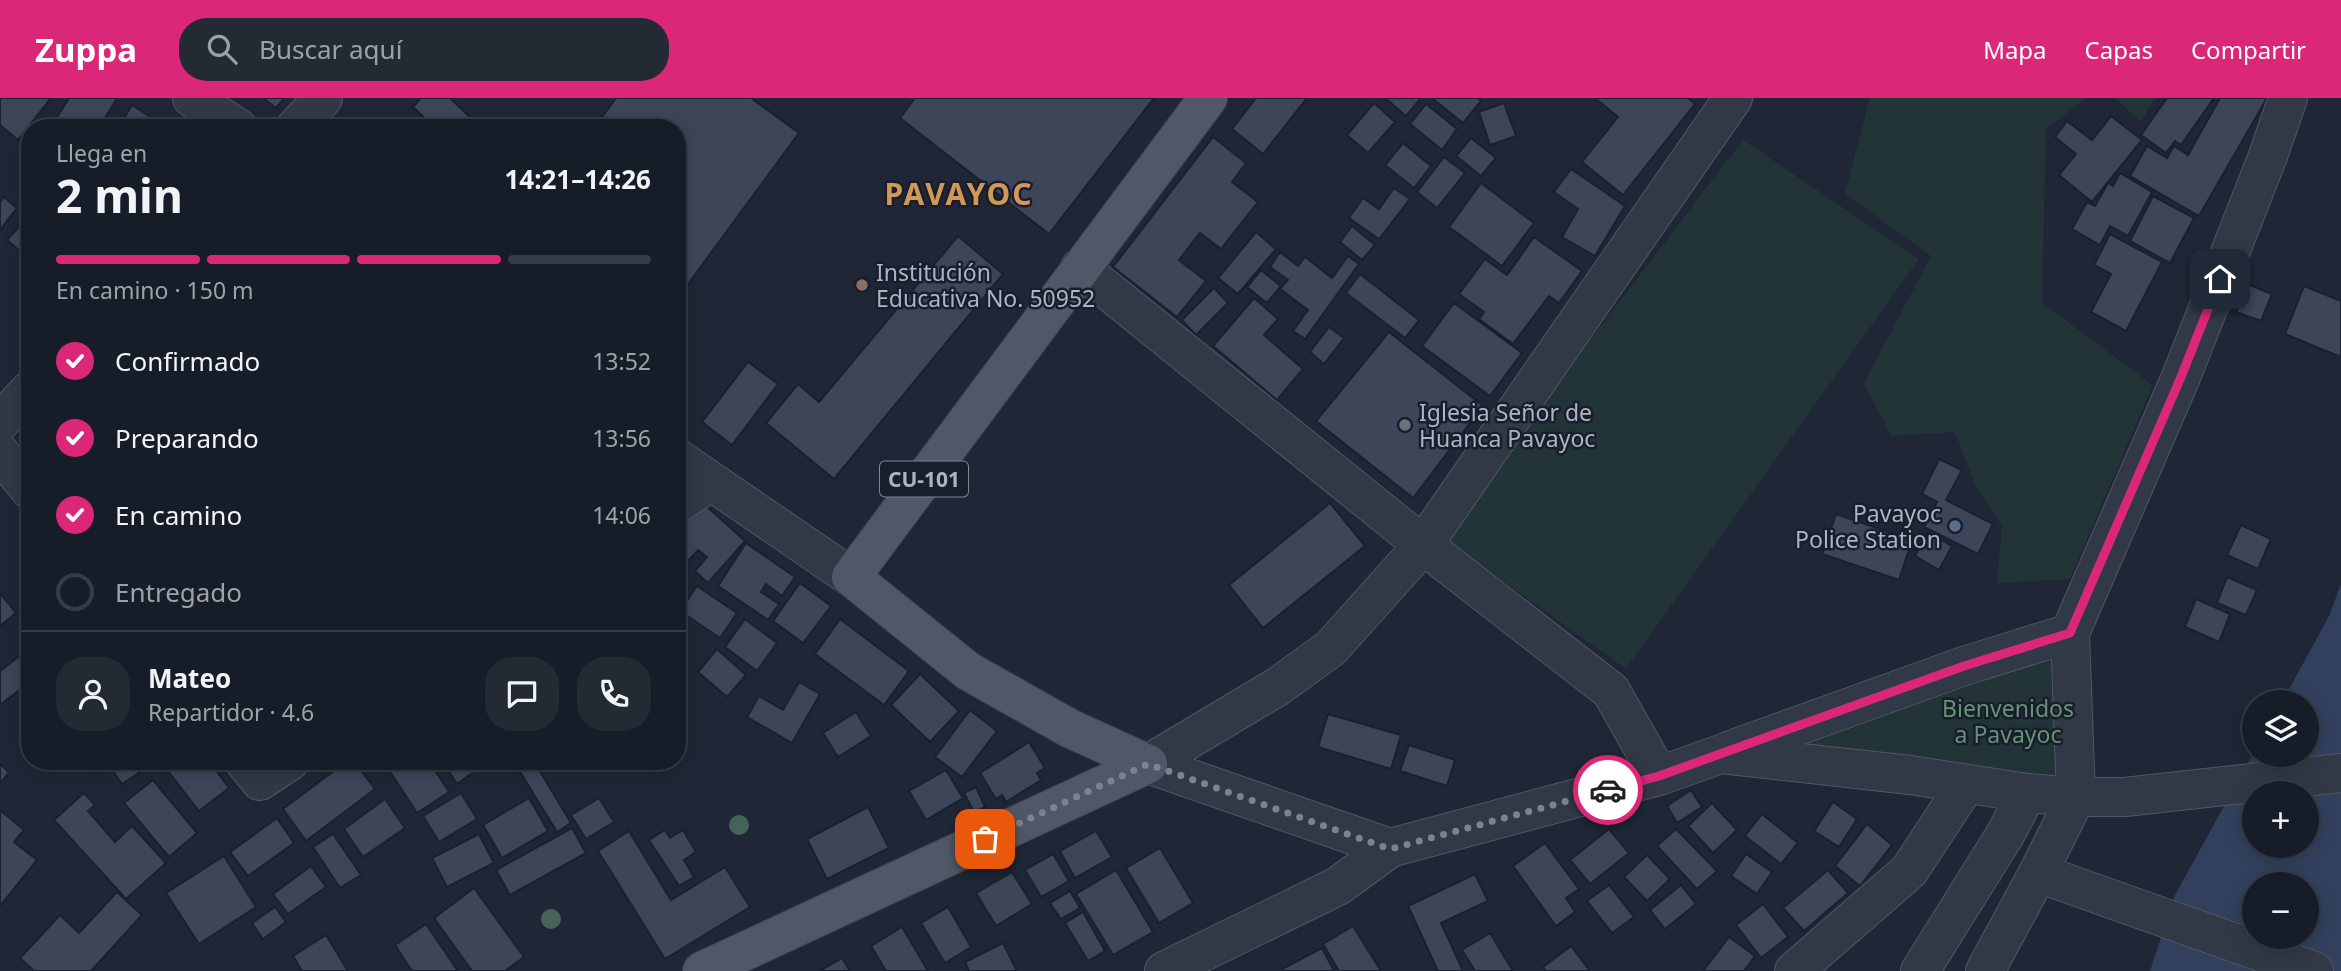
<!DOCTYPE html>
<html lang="es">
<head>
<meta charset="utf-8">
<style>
	:root { --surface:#171d28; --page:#242a34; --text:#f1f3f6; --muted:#9ea2a8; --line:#363b45; --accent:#db2777 }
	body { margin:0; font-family:"Noto Sans",sans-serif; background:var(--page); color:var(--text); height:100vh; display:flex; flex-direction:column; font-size:26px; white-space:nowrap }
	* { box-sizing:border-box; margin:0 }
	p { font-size:23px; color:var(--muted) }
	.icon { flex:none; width:38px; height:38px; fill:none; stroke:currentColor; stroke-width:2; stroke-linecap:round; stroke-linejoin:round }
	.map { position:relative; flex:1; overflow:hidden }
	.details { position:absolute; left:21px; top:21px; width:665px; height:651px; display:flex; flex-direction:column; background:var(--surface); border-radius:28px; box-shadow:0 4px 18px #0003,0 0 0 2px var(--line) }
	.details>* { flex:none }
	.buttons { position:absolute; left:2242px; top:592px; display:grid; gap:14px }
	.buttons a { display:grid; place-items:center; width:77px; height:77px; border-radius:50%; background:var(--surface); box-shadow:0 4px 18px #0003,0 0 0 2px var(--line); font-size:35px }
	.pin { position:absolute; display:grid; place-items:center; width:60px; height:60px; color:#fff; margin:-30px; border-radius:14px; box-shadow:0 4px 10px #0006 }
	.courier { position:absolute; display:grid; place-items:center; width:70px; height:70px; margin:-35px; border:5px solid #db2777; border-radius:50%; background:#fff; color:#222; box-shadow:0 2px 9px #0007 }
	.overview em { font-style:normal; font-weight:700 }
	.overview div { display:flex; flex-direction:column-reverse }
	.overview { display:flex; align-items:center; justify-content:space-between; height:119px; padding:0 35px }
	h1 { font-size:46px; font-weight:700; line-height:52px }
	.bar { display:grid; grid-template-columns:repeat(4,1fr); gap:10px 7px; align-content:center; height:84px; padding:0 35px }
	.bar i { height:9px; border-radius:5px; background:var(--line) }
	.bar .on { background:var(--accent) }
	.bar p { grid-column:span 4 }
	.line { display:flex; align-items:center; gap:18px; padding:0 35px; border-top:2px solid var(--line) }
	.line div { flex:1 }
	.round { display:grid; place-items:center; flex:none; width:74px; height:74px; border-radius:28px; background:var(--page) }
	ol { padding:0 35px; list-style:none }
	li { display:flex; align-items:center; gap:21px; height:77px }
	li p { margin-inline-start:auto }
	li .icon { padding:7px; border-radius:50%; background:var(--accent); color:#fff; stroke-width:4 }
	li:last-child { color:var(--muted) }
	li i { width:38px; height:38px; border:4px solid var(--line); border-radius:50% }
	header { display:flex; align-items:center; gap:42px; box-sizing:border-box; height:98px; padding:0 35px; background:var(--accent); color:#fff }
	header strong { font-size:33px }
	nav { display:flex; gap:38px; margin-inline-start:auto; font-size:24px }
	.search { width:490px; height:63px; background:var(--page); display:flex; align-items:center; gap:18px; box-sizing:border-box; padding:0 24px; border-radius:28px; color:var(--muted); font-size:26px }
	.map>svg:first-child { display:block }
	.green { fill:#223438 }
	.water { fill:#32405d; fill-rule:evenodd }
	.building { fill:#3d4659; stroke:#1a202d; stroke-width:2 }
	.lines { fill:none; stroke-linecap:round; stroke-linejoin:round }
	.minor-casing { stroke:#505665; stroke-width:40 }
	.major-casing { stroke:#3c4250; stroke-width:40 }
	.minor { stroke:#323946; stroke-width:38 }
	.major { stroke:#505867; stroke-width:38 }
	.tree { fill:#456358 }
	.done { stroke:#7b8292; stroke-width:7; stroke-dasharray:0 12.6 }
	.route { stroke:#db2777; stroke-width:9 }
	.education-dot { fill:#8d6e63; stroke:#181e2b; stroke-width:2.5 }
	.worship-dot { fill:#6b7280; stroke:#181e2b; stroke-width:2.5 }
	.service-dot { fill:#5c6f8a; stroke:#181e2b; stroke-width:2.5 }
	.labels { text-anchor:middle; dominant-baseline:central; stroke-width:5; stroke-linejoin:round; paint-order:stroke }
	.shield { fill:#181e2b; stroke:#808696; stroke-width:2 }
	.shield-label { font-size:21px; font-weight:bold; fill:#acb3c4 }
	.poi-label { font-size:23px; fill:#acb3c4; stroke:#181e2b; text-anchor:start }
	.park-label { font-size:23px; fill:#649473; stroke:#181e2b }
	.district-label { font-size:30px; font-weight:bold; letter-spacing:2px; fill:#d39757; stroke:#181e2b }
</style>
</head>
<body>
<header>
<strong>Zuppa</strong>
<div class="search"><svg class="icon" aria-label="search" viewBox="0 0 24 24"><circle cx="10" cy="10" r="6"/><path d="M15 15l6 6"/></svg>Buscar aquí</div>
<nav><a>Mapa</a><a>Capas</a><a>Compartir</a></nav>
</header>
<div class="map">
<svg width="2341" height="873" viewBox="0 0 2341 873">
	<rect width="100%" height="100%" fill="#1f2736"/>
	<g class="green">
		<polygon points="1870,0 2086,0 2046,31 2042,205 2153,287 2070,481 1997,485 2002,427 1976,389 1955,334 1891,338 1864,285 1931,158 1845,95"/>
		<polygon points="2115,0 2155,0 2141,24"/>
		<polygon points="1743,42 1919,161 1626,571 1440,438"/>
		<polygon points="2070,535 2072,693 1738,653"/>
	</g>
	<path class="water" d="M2341,486V873H2150L2175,797L2254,654V656H2306V604H2282L2329,518ZM2254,695H2306V747H2254ZM2254,786H2306V838H2254Z"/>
	<g class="building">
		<polygon points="0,0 51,0 18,42 0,27"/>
		<polygon points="69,0 117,0 99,30 58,30 53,26"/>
		<polygon points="263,0 284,0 276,10"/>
		<polygon points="421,0 450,0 480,29 435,30 413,9"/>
		<polygon points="616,0 751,0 799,35 677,201 677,30 594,30"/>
		<polygon points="915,0 1154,0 1049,136 900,20"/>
		<polygon points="1256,0 1307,0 1263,56 1232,31"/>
		<polygon points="1385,0 1421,0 1406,18"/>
		<polygon points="1432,0 1478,0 1481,3 1463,25"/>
		<polygon points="1595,0 1688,0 1695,6 1623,97 1582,64 1618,19"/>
		<polygon points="2167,0 2214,0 2181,47 2175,43 2166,55 2141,37"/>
		<polygon points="2220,0 2267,0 2199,118 2130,78 2147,48 2167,60 2174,48 2188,57"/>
		<polygon points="1374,5 1395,24 1368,55 1347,37"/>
		<polygon points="1504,5 1516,38 1490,47 1479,14"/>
		<polygon points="1426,6 1457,31 1442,52 1410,26"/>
		<polygon points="132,7 167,30 118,30"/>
		<polygon points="2111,18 2142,42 2092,104 2059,77 2076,56 2055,39 2067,23 2092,42"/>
		<polygon points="1213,39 1246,65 1232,84 1258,104 1221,151 1200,135 1179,162 1206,183 1177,219 1113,169"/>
		<polygon points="1471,40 1496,60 1481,78 1456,58"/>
		<polygon points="1403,45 1431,68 1414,90 1385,67"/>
		<polygon points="1444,59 1465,75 1437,110 1417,94"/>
		<polygon points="1571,71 1625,108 1595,158 1562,139 1578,111 1554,94"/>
		<polygon points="2120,75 2152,94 2128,138 2110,128 2100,147 2072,131 2087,104 2095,108 2108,85 2113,88"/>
		<polygon points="1481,85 1534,125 1502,168 1449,129"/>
		<polygon points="1394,90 1410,101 1379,141 1349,120 1363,100 1379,111"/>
		<polygon points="2153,98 2194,120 2170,165 2130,143"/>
		<polygon points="4,99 17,110 0,132 0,104"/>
		<polygon points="29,118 30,118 30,162 7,142"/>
		<polygon points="1352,128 1375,147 1362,162 1340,144"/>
		<polygon points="1256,134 1276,151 1238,196 1218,180"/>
		<polygon points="2110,136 2162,164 2126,233 2091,214 2111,176 2094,167"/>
		<polygon points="958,138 1003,176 834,381 766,325 798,286 819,304"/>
		<polygon points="1534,139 1582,173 1559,205 1549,198 1513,246 1479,221 1484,214 1459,196 1485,161 1507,177"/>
		<polygon points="1280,154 1298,168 1305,159 1332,180 1348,158 1359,166 1305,241 1293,233 1308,212 1280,191 1288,182 1270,169"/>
		<polygon points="1261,172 1281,188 1267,205 1247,189"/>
		<polygon points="1360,176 1419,222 1405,240 1346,195"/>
		<polygon points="2247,186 2272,196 2261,223 2236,214"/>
		<polygon points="2304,188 2341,203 2341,259 2285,236"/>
		<polygon points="1214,190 1228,205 1196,237 1182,222"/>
		<polygon points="1254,200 1278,221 1264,237 1303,271 1277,302 1213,248"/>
		<polygon points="1454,205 1522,255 1490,298 1422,248"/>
		<polygon points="1329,229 1344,240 1324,266 1310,254"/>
		<polygon points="1389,234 1483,308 1413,400 1316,323"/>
		<polygon points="748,264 778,286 732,347 702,324"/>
		<polygon points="1939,361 1962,372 1946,402 1993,426 1978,456 1924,429 1937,404 1922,396"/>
		<polygon points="694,397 745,443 708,485 695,473 707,459 698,452 677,475 677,416"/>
		<polygon points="1330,405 1365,448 1263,530 1229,487"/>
		<polygon points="1836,416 1912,442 1899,482 1822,456"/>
		<polygon points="2241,427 2271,441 2258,471 2227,457"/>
		<polygon points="1927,434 1952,448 1939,472 1915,458"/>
		<polygon points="746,445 795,479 782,498 766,486 761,494 779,506 768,522 718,488"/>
		<polygon points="2227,479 2257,492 2246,517 2217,505"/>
		<polygon points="800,485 831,508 803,545 773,523"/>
		<polygon points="697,488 737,515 720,540 680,513"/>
		<polygon points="0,495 16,515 0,528"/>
		<polygon points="2196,501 2230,516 2219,544 2185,529"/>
		<polygon points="745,521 777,545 757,573 725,549"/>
		<polygon points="840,521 909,573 884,607 815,556"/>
		<polygon points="30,550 30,584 0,607 0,573"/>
		<polygon points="717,551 746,577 727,599 698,574"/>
		<polygon points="920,576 959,613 930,644 891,607"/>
		<polygon points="799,584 820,596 792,645 747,619 759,598 783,612"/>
		<polygon points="970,612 997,633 962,679 935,659"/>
		<polygon points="856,614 871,638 838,659 823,635"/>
		<polygon points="1328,616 1401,637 1391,671 1318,649"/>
		<polygon points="1029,644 1045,670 1037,675 1041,682 1006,704 1002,697 996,701 980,675"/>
		<polygon points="1409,647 1455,662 1447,688 1400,673"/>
		<polygon points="88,663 131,663 139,675 122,686 108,666 96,674"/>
		<polygon points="160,663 209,663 229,690 199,713"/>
		<polygon points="347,663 354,663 375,691 306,743 283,711"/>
		<polygon points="383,663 429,663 449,694 417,715"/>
		<polygon points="448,663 475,663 479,670 457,686 444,666"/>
		<polygon points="535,665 571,725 557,734 520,674"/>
		<polygon points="0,666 9,674 0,686"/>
		<polygon points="946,672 963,700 926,722 909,693"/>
		<polygon points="153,682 197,735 169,759 124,705"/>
		<polygon points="976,689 985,709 974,714 964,695"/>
		<polygon points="1691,692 1702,709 1677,725 1667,708"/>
		<polygon points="84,695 95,707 88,713 115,744 132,728 166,765 126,801 54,722"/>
		<polygon points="461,695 477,721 439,744 423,718"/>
		<polygon points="529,700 548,733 502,760 483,727"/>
		<polygon points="599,700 614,724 586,741 571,717"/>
		<polygon points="385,701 405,730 363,759 344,731"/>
		<polygon points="1833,704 1857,721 1839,749 1814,733"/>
		<polygon points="1712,705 1737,732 1713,755 1688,728"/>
		<polygon points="868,709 889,750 827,781 807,741"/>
		<polygon points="0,712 24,732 14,744 37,762 0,808"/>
		<polygon points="1762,716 1798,745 1781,766 1745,738"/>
		<polygon points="277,720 294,745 248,778 230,754"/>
		<polygon points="1867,726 1892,747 1860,788 1835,768"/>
		<polygon points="572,730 586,755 510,797 496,772"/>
		<polygon points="1609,731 1629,755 1590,786 1570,762"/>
		<polygon points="1676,731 1717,773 1697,791 1657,748"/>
		<polygon points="665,732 670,740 683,732 696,754 684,762 694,779 679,788 649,742"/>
		<polygon points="629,733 671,802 725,769 750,809 665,861 598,753"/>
		<polygon points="1096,733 1112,759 1075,780 1060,753"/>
		<polygon points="333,736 361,777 340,790 313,749"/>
		<polygon points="479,736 494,765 447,789 432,760"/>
		<polygon points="1545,745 1579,791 1566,800 1575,814 1556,828 1513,768"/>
		<polygon points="1160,750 1193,805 1159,825 1126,770"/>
		<polygon points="1053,756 1069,783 1041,799 1025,772"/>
		<polygon points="1746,756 1772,774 1757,796 1731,778"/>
		<polygon points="1647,757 1670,781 1647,803 1624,779"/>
		<polygon points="224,758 256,809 199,846 166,795"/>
		<polygon points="311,768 326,789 288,816 273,796"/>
		<polygon points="1116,772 1153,834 1113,857 1076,796"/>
		<polygon points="1828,772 1848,795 1804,833 1783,810"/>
		<polygon points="1012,774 1032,806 996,828 976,795"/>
		<polygon points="1475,776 1488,803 1441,825 1463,873 1438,873 1408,808"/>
		<polygon points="1609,787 1634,819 1612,835 1587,803"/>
		<polygon points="1681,787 1696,806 1665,831 1650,812"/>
		<polygon points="474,790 524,859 505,873 472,873 434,820"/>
		<polygon points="1070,793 1080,810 1061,821 1050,805"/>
		<polygon points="117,794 142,817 91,873 34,873 20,860 60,817 79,835"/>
		<polygon points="1763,806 1788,839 1761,860 1736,827"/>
		<polygon points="275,809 286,824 263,841 252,825"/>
		<polygon points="948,809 971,849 945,865 921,825"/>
		<polygon points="1083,814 1105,853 1088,863 1065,825"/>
		<polygon points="426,826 458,873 412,873 395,847"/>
		<polygon points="1353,828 1381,873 1339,873 1323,846"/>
		<polygon points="902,829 928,873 886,873 871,848"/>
		<polygon points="1490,835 1513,873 1475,873 1462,852"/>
		<polygon points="326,837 348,873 302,873 293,858"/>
		<polygon points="1729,839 1755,858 1744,873 1703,873"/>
		<polygon points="1003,845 1017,873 969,873 965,864"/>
		<polygon points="1571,848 1590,873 1546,873 1543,869"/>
		<polygon points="1322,850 1334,873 1283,873 1282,871"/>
		<polygon points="842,860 850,873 820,873"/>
	</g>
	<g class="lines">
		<defs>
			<g id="minor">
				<polyline points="192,0 238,30"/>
				<polyline points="295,30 323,0"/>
				<polyline points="1080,170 1423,447 1733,0"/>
				<polyline points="0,324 30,292"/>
				<polyline points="0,355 30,392"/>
				<polyline points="677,360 851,479"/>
				<polyline points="677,406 710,384"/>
				<polyline points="1728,653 1964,568 2070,535"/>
				<polyline points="244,663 260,683 290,663"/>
				<polyline points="1148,666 1277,589 1331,550 1423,447 1611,593 1659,678"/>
				<polyline points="1148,666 1390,750"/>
				<polyline points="2038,775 2314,873"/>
				<polyline points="1164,873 1338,788 1390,750 1659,678 1721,656 1910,677 2027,695 2076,699 2125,699 2341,675"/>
				<polyline points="1794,873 1909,773 1966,686"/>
				<polyline points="1920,873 2006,735 2027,695"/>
				<polyline points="1985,873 2038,775 2076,699 2070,535 2181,279 2268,58 2288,0"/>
			</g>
			<g id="major">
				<polyline points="1148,666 1069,630 968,573 851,479 1208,0"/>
				<polyline points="702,873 1148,666"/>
			</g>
		</defs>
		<use href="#minor" class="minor-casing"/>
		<use href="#major" class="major-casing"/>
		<use href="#minor" class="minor"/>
		<use href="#major" class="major"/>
	</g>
	<g class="tree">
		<circle cx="739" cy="727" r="10"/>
		<circle cx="551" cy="821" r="10"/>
	</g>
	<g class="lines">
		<polyline class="done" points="985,741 1148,666 1390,751 1608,692"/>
		<polyline class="route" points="1608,692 1659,678 1964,568 2070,535 2181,279 2220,181"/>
	</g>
	<circle class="education-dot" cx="862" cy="187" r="7"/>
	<circle class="worship-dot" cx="1405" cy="327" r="7"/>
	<circle class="service-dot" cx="1955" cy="428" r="7"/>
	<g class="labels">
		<rect class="shield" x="880" y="363.5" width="88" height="35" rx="5"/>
		<g class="shield-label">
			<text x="924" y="381">CU-101</text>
		</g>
		<g class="poi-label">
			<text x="876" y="174">Institución<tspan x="876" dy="26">Educativa No. 50952</tspan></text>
			<text x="1419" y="314">Iglesia Señor de<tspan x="1419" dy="26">Huanca Pavayoc</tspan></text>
			<text x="1941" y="415" text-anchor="end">Pavayoc<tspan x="1941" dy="26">Police Station</tspan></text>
		</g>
		<g class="park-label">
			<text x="2008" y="610">Bienvenidos<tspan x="2008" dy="26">a Pavayoc</tspan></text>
		</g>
		<g class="district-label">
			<text x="959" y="95">PAVAYOC</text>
		</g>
	</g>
</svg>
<div class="buttons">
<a><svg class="icon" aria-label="layers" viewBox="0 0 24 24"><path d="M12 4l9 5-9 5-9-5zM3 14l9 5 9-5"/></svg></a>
<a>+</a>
<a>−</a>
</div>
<div class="pin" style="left:985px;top:741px;background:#ea580c"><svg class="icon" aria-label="bag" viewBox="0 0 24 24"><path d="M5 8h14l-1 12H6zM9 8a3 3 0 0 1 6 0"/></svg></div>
<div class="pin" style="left:2220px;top:181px;background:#1f2937"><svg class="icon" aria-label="home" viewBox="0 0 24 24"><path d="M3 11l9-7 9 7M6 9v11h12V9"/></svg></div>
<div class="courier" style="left:1608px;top:692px"><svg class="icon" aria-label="car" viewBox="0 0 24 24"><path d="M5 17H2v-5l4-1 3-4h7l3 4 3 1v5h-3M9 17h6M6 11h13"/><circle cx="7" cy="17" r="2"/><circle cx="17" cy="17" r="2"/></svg></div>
<section class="details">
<div class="overview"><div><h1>2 min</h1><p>Llega en</p></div><em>14:21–14:26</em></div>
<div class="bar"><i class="on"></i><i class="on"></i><i class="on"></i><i></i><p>En camino · 150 m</p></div>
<ol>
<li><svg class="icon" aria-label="check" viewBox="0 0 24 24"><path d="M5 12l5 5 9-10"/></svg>Confirmado<p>13:52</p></li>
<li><svg class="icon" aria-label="check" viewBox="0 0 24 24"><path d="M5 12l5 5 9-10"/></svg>Preparando<p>13:56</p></li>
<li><svg class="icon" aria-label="check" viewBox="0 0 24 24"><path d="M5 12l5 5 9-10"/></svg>En camino<p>14:06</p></li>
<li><i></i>Entregado</li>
</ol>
<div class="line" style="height:126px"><a class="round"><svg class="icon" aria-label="person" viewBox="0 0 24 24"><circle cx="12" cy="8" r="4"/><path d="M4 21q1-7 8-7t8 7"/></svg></a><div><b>Mateo</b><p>Repartidor · 4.6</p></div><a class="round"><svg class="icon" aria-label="chat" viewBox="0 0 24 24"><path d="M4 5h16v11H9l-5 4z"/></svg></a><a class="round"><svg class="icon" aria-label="phone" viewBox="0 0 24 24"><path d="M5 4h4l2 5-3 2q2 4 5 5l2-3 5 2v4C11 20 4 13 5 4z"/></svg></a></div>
</section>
</div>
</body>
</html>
